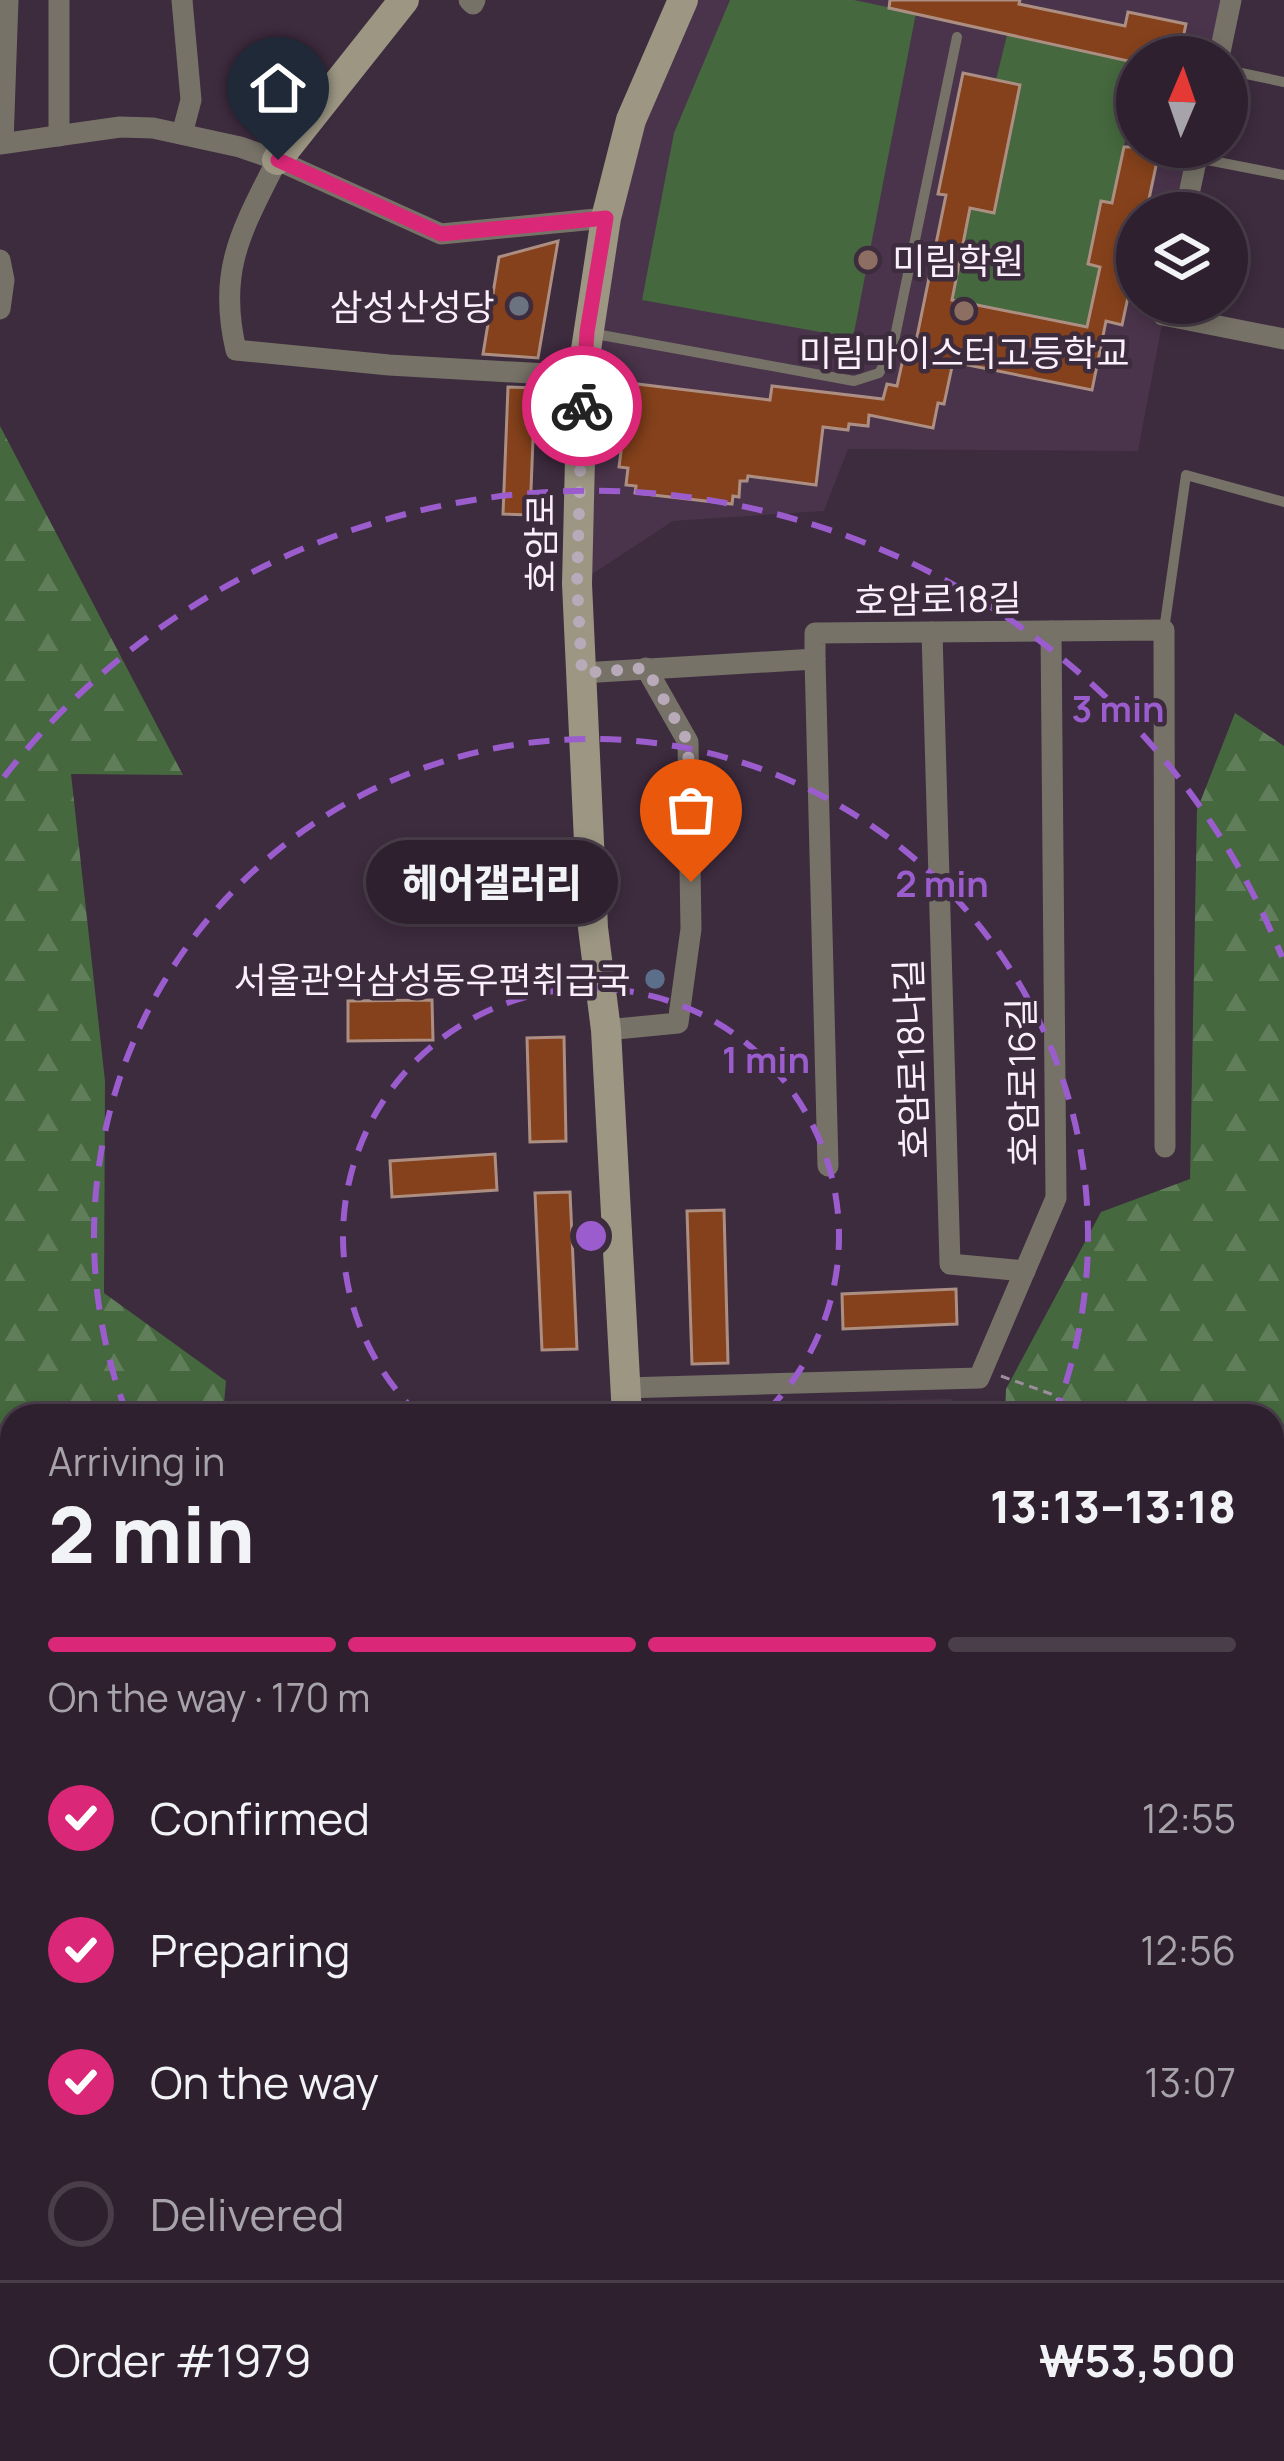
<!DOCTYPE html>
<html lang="en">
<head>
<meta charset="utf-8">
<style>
	:root { --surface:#2e202e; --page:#362836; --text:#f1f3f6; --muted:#a7a3aa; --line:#493e4a; --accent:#db2777 }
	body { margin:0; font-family:Manrope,"Noto Sans KR",sans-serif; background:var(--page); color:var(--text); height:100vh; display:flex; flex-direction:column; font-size:45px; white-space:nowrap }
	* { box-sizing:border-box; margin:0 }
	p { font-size:39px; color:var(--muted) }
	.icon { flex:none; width:66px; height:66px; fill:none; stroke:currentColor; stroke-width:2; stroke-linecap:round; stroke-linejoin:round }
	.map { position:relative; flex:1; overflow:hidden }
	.details { position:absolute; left:0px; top:1404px; width:1284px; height:1059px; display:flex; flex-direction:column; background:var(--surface); border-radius:36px 36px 0 0; box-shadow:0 6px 18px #0003,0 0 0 3px var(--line) }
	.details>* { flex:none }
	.needle { width:78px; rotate:2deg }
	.controls { position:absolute; left:1116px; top:36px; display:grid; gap:24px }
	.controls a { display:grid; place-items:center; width:132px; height:132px; border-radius:50%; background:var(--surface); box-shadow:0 6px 18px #0003,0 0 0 3px var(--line); font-size:60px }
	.pin { position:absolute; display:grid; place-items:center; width:102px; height:102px; color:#fff; margin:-123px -51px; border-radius:50% 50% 50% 0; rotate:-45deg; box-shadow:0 0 12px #0007 }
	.pin .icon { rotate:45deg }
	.courier { position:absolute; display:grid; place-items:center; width:120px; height:120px; margin:-60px; border:9px solid #db2777; border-radius:50%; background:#fff; color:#222; box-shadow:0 3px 15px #0007 }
	.bubble { position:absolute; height:84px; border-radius:42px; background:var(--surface); box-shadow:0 6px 18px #0003,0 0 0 3px var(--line); font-size:39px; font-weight:800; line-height:84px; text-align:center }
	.summary em { font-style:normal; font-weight:800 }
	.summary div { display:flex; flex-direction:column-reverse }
	.summary { display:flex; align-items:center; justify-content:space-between; height:204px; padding:0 48px }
	h1 { font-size:78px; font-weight:800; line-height:90px }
	.bar { display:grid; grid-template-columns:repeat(4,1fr); gap:18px 12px; align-content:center; height:144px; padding:0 48px }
	.bar i { height:15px; border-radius:9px; background:var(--line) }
	.bar .current { background:var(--accent) }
	.bar p { grid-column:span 4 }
	.line { display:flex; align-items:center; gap:30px; padding:0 48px; border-top:3px solid var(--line) }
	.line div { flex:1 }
	ol { padding:0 48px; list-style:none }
	li { display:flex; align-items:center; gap:36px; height:132px }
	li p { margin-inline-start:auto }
	li .icon { padding:12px; border-radius:50%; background:var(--accent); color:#fff; stroke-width:4 }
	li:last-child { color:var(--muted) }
	li i { width:66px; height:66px; border:6px solid var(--line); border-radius:50% }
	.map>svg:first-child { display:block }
	.built { fill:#4a344b }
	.forest { fill:url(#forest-firs) }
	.garden { fill:#45683e }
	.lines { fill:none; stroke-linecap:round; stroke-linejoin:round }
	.stream { stroke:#206095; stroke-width:6 }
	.building { fill:#85411b; stroke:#ac8f82; stroke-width:3 }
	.path { stroke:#9d8e9d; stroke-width:3; stroke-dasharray:9 6; stroke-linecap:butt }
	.lane { stroke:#767267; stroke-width:10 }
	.street { stroke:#767267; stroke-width:21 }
	.secondary { stroke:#9c9683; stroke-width:30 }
	.done { stroke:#b8aab9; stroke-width:12; stroke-dasharray:0 21.6 }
	.route { stroke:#db2777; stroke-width:15 }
	.ring { fill:none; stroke:#9b5dce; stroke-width:6; stroke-dasharray:21 15 }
	.education-dot { fill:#8d6e63; stroke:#3d2b3e; stroke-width:4.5 }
	.worship-dot { fill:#6b7280; stroke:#3d2b3e; stroke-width:4.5 }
	.service-dot { fill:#5c6f8a; stroke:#3d2b3e; stroke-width:4.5 }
	.labels { text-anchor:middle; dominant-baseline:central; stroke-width:9; stroke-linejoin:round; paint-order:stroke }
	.poi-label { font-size:36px; fill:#fbeffb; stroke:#3d2b3e; text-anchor:end }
	.street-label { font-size:36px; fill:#fbeffb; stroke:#3d2b3e }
	.centre { fill:#9b5dce; stroke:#3d2b3e; stroke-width:6 }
	.ring-label { font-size:36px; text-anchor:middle; font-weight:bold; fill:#9b5dce; stroke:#3d2b3e; stroke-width:9; stroke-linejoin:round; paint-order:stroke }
</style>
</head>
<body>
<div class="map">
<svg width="1284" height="2461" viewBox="0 0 1284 2461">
	<defs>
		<pattern id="forest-firs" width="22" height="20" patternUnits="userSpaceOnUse" patternTransform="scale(3)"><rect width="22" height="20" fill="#45683e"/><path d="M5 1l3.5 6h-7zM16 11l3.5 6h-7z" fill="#617e5b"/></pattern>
	</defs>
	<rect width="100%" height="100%" fill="#3d2b3e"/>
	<g class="built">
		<polygon points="683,0 1231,0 1219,57 1137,57 1137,147 1199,147 1185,213 1137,213 1137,303 1166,303 1138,451 848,449 824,511 673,521 577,584 606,218"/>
		<polygon points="951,1399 967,1416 649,1416 666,1405"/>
	</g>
	<g class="forest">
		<polygon points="0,426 183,775 71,774 105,1081 104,1293 226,1381 223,1416 12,1416 12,2107 0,2111"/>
		<polygon points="1235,713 1284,746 1284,2461 1103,2461 1106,2451 1272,2451 1272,1416 1005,1416 1006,1389 1101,1212 1190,1179 1197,810"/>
	</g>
	<g class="garden">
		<polygon points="730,0 854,0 916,13 853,338 642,300 674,133"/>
		<polygon points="1007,35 1119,59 1137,57 1137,85 1112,203 1101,201 1088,263 1100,267 1086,331 952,300 970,208 994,212 1020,86 996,80"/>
	</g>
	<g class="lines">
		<g class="stream">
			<polyline points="119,2451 121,2461"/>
			<polyline points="449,2451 461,2461"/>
		</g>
	</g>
	<g class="building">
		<polygon points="890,0 1020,0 1019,4 1125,26 1128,12 1186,24 1179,57 1137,57 1137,63 889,8"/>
		<polygon points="963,73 1020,85 994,213 970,208 952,300 1087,327 1100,267 1088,264 1101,201 1112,203 1124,147 1160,147 1146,213 1137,213 1137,255 1122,325 1106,321 1092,390 953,362 944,404 938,403 933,428 869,415 868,426 849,424 848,430 823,427 816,485 748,476 747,481 740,481 739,497 733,496 732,504 635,493 636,486 626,485 628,468 619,467 628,397 636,398 637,384 770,400 772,386 883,399 887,384 897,386 903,359 912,361 946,195 938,194"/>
		<polygon points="558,241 538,358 483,354 499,257"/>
		<polygon points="508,387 535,388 530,515 503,514"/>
		<polygon points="432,1000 433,1040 348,1041 348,1001"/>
		<polygon points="564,1037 566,1141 530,1142 527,1038"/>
		<polygon points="495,1154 497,1190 392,1197 390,1161"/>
		<polygon points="570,1192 577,1349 542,1350 535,1193"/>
		<polygon points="724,1210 728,1363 692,1364 687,1211"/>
		<polygon points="956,1289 957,1324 843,1329 842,1294"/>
	</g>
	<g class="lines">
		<g class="path">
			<polyline points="1001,1376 1051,1394 1075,1416"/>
			<polyline points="1272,1862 1284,1860"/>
		</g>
		<g class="lane">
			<polyline points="1227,70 1284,82"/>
			<polyline points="1197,158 1284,175"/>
			<polyline points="590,333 854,381 879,373 892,351 957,37"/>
			<polyline points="1164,630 1186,475 1284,502"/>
		</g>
		<g class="street">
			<polyline points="59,0 59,136"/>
			<polyline points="469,0 473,4 475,0"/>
			<polyline points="1219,57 1231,0"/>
			<polyline points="182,134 191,100 182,0"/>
			<polyline points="3,143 8,0"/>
			<polyline points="0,144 120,127 153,128 240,147 277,160 441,234 606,218"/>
			<path d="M277,160C242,230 217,270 236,350L389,365L582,376"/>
			<polyline points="1185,213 1199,147"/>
			<polyline points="0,260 4,280 0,309"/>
			<polyline points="1166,303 1163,315 1284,339"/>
			<polyline points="932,632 950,1264 1025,1271"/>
			<polyline points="815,659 828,1166"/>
			<polyline points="582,673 815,659 815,633 1164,630 1165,1147"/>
			<polyline points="606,1030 678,1023 691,929 688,742 646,668"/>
			<polyline points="624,1388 979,1378 1056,1198 1051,631"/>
			<polyline points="240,2451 244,2461"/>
			<polyline points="1092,2451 1100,2461"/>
		</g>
		<g class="secondary">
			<polyline points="277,160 404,0"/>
			<polyline points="627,1416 606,1030 593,928 577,584 582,376 606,218 631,120 683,0"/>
			<polyline points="489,2461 495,2451"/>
		</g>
	</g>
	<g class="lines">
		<polyline class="done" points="582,406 577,584 582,673 646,668 688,742 691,882"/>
		<polyline class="route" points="278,160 441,234 606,218 587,332 582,406"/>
	</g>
	<g class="ring">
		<path d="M420 1416A248 248 0 1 1 762 1416"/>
		<path d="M127 1414A497 497 0 1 1 1055 1414"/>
		<path d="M4 777A745 745 0 0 1 1282 957"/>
	</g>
	<g class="education-dot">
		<circle cx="868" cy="260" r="12"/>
		<circle cx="964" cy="311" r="12"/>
	</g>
	<circle class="worship-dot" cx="519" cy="306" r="12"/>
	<circle class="service-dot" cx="655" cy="979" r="12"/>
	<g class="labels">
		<g class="poi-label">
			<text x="892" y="260" text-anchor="start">미림학원</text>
			<text x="495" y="306">삼성산성당</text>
			<text x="964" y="352" text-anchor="middle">미림마이스터고등학교</text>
			<text x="631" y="979">서울관악삼성동우편취급국</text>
		</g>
		<g class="street-label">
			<text transform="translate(540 543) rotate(-90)">호암로</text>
			<text transform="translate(938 599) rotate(-1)">호암로18길</text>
			<text transform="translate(911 1059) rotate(-92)">호암로18나길</text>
			<text transform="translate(1022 1082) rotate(-91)">호암로16길</text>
		</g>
	</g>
	<circle cx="591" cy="1236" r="18" class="centre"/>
	<g class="ring-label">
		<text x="1118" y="722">3 min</text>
		<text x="942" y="897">2 min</text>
		<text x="766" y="1073">1 min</text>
	</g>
</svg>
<div class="controls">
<a><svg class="needle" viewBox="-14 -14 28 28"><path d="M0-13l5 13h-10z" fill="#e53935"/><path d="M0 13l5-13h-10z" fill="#a7a3aa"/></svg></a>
<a><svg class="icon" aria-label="layers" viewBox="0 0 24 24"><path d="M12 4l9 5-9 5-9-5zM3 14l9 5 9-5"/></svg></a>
</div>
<div class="pin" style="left:691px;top:882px;background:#ea580c"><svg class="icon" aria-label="bag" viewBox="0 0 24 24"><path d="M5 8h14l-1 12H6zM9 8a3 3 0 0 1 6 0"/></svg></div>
<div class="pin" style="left:278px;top:160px;background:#1f2937"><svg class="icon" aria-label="home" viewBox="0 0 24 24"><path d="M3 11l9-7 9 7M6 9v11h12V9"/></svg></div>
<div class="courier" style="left:582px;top:406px"><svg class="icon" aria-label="bike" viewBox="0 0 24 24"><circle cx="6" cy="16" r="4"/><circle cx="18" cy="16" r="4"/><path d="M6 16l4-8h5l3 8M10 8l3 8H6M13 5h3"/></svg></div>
<div class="bubble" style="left:366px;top:840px;width:252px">헤어갤러리</div>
<section class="details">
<div class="summary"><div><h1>2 min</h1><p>Arriving in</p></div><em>13:13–13:18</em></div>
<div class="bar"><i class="current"></i><i class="current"></i><i class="current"></i><i></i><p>On the way · 170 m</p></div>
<ol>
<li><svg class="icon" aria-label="check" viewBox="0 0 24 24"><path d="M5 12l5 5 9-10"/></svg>Confirmed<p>12:55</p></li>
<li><svg class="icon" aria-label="check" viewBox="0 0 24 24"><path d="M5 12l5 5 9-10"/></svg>Preparing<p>12:56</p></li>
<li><svg class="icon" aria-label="check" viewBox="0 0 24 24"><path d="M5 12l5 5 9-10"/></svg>On the way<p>13:07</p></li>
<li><i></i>Delivered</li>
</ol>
<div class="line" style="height:156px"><div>Order #1979</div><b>₩53,500</b></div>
</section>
</div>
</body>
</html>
